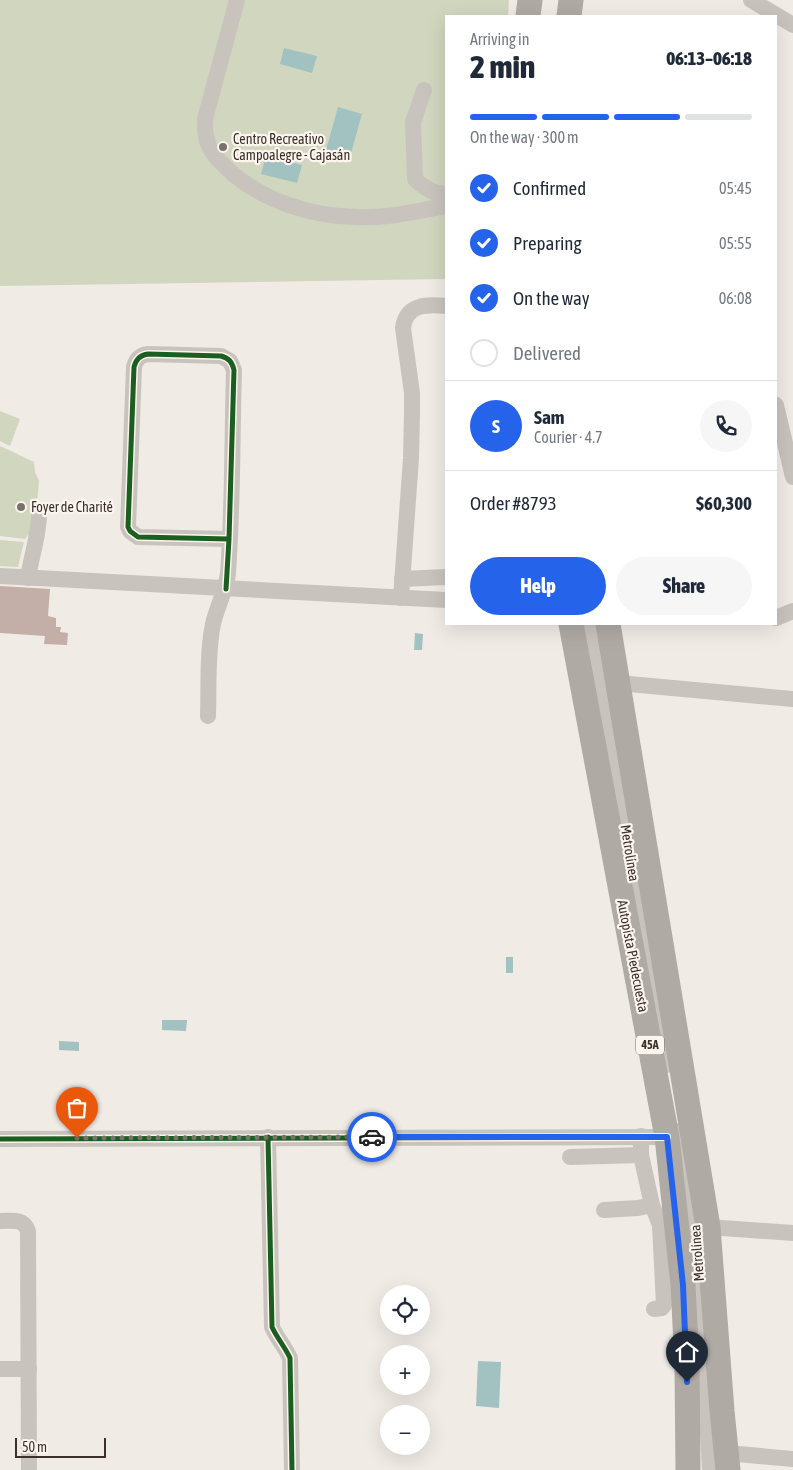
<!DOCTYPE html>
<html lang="en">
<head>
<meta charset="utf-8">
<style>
	:root { --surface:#fff; --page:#f6f6f7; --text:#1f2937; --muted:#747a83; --line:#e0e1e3; --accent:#2563eb }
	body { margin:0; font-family:"Asap Condensed",sans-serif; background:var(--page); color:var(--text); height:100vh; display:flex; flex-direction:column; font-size:19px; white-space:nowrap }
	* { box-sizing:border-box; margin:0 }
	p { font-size:16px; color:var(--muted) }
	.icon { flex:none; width:28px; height:28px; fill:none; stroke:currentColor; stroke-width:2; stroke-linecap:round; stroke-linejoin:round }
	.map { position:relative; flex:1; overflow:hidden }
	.details { position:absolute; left:445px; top:15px; width:332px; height:610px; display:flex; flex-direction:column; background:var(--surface); border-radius:0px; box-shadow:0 5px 20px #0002 }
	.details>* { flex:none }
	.controls { position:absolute; left:380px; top:1285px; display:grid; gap:10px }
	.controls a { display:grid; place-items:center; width:50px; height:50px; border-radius:50%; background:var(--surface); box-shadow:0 5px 20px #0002; font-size:25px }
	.scale { position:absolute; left:15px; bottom:12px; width:91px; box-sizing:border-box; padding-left:5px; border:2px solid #3b302b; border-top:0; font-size:14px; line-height:18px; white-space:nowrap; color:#3b302b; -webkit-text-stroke:4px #fbf5ee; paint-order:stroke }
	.pin { position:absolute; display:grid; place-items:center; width:42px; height:42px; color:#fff; margin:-51px -21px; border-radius:50% 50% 50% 0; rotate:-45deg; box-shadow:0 0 5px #0007 }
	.pin .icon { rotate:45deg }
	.courier { position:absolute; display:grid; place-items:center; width:50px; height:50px; margin:-25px; border:4px solid #2563eb; border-radius:50%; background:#fff; color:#222; box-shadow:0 1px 6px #0007 }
	.overview em { font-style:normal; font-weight:800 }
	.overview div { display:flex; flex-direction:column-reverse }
	.overview { display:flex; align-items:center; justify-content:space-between; height:85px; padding:0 25px }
	h1 { font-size:32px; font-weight:800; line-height:38px }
	.bar { display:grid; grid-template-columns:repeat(4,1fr); gap:8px 5px; align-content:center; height:60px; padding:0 25px }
	.bar i { height:6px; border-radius:4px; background:var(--line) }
	.bar .selected { background:var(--accent) }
	.bar p { grid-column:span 4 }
	.line { display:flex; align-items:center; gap:12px; padding:0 25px; border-top:1px solid var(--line) }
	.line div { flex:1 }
	.round { display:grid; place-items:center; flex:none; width:52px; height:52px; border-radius:26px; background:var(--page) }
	ol { padding:0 25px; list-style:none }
	li { display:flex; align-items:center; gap:15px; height:55px }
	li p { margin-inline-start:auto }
	li .icon { padding:5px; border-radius:50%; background:var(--accent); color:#fff; stroke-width:4 }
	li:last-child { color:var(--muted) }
	li i { width:28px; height:28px; border:2px solid var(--line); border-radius:50% }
	.action { display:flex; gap:10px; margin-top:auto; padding:10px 25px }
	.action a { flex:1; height:58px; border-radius:30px; background:var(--accent); color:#fff; font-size:20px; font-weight:800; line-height:58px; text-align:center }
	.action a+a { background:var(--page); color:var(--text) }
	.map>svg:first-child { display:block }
	.green { fill:#d1d6bf }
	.water { fill:#a1c2c1 }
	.building { fill:#c3afa7 }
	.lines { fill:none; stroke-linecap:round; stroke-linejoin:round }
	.minor { stroke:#c9c3be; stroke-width:16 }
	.highway { stroke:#afaaa4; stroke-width:25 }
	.cycleway-casing { stroke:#fbf5ee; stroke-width:8 }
	.cycleway { stroke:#1b5e20; stroke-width:5 }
	.done { stroke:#7a716c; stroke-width:5; stroke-dasharray:0 9 }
	.route { stroke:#2563eb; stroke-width:6 }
	.poi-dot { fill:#7a716c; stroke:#fbf5ee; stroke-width:2 }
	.labels { text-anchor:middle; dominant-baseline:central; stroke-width:4.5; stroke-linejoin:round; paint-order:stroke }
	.shield { fill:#fbf5ee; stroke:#756b66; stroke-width:1 }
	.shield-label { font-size:12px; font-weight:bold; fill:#3b302b }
	.poi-label { font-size:14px; fill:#3b302b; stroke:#fbf5ee; text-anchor:start }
	.street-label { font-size:14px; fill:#3b302b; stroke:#fbf5ee }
</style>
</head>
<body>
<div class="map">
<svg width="793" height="1470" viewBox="0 0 793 1470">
	<rect width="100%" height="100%" fill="#f0ebe5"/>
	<g class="green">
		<polygon points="0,0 509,0 508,16 446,16 446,279 0,286"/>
		<polygon points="0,411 20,419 10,446 0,441"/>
		<polygon points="0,446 34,462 35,472 39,481 35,526 25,539 0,536"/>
		<polygon points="0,540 24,542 18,567 0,566"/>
	</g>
	<g class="water">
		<polygon points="284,48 317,56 312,73 280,64"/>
		<polygon points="338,107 362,114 350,157 326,150"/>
		<polygon points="266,156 302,165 297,183 261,174"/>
		<polygon points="415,633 423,634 422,650 414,650"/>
		<rect x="506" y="957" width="7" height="16"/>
		<polygon points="162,1020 187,1020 186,1031 162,1030"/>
		<polygon points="59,1041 79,1042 79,1051 59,1050"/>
		<polygon points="478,1361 501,1362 499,1408 476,1406"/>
	</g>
	<polygon class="building" points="0,586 50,589 48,616 56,618 56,627 61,627 60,632 68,633 67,645 44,644 45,636 0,633"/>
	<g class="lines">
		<g class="minor">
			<path d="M237,0L205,119C205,129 205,139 210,148C215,158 225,167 233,174C267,202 311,216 356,217C386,219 417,211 446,206"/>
			<polyline points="751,0 793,25"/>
			<path d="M424,90L413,122L415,179C424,188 433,194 446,194"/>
			<polyline points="776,405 793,477"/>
			<polyline points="0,576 446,600"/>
			<path d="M28,578C31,557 39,535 39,514"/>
			<polyline points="402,579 446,577"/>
			<path d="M401,598L411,458L412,413V393L403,328C406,304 427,304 446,306"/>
			<polyline points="776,618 793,611"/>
			<polyline points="590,624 607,707 666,1065"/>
			<polyline points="618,683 793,699"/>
			<path d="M208,716C209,686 207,653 213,624C217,606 226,591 228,573C233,505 232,437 234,370L230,361L221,356L148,354C140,355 136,359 134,367L128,527L130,531L138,537L229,539"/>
			<polyline points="678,1131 686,1182 695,1283"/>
			<path d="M268,1137L272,1327C277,1338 285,1347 290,1358L292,1470"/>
			<polyline points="0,1139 667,1137"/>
			<polyline points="570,1157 641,1155"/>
			<polyline points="652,1205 660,1225 664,1305 662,1308 654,1309"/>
			<polyline points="604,1210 638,1208 652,1205 641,1155 641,1136"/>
			<path d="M0,1221C12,1221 24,1218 28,1231L29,1470"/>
			<polyline points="708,1227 793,1233"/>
			<polyline points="699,1273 710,1470"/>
			<polyline points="0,1369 29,1369"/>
			<polyline points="727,1453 793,1459"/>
		</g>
		<g class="highway">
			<polyline points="528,16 530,0"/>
			<polyline points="569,16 571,0"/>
			<polyline points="571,624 667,1137 683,1285 687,1365 688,1470"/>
			<polyline points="608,624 708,1227 722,1411 728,1470"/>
		</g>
		<defs>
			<g id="cycleway">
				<path d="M226,589L229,539L234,370C232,362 229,358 221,356L148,354C140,355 136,359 134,367L128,527L130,531L138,537L229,539"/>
				<path d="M268,1137L272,1327C277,1338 285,1347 290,1358L292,1470"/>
				<polyline points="0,1139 667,1137"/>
			</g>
		</defs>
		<use href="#cycleway" class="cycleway-casing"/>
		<use href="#cycleway" class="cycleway"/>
	</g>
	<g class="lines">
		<polyline class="done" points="77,1138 372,1137"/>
		<polyline class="route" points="372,1137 667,1137 683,1285 687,1382"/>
	</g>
	<g class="poi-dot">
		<circle cx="223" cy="147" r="5"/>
		<circle cx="21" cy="507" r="5"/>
	</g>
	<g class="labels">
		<rect class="shield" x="636" y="1035.5" width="28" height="19" rx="4"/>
		<g class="shield-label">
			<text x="650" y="1045">45A</text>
		</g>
		<g class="poi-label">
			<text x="233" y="139">Centro Recreativo<tspan x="233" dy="16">Campoalegre - Cajasán</tspan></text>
			<text x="31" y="507">Foyer de Charité</text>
		</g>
		<g class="street-label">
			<text transform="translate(630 853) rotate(81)">Metrolínea</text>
			<text transform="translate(633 956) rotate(79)">Autopista Piedecuesta</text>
			<text transform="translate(697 1253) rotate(-94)">Metrolínea</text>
		</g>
	</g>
</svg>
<div class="controls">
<a><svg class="icon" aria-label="locate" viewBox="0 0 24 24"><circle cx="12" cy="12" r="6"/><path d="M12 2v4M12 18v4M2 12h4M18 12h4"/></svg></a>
<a>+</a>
<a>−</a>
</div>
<div class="scale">50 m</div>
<div class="pin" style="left:77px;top:1138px;background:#ea580c"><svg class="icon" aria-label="bag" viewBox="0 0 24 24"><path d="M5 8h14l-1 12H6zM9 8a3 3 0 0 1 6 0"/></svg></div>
<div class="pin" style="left:687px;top:1382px;background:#1f2937"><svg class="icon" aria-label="home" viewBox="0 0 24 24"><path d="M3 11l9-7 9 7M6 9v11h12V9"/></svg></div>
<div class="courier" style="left:372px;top:1137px"><svg class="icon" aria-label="car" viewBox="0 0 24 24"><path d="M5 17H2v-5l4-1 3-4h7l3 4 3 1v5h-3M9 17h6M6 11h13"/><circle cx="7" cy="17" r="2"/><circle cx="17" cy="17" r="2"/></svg></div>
<section class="details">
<div class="overview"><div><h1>2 min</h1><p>Arriving in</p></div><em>06:13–06:18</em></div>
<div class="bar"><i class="selected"></i><i class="selected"></i><i class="selected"></i><i></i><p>On the way · 300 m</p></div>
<ol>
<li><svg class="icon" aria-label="check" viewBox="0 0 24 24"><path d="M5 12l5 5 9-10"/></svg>Confirmed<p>05:45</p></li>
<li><svg class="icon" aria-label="check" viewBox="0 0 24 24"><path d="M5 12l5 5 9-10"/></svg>Preparing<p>05:55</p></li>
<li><svg class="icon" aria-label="check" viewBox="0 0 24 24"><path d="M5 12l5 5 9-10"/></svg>On the way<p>06:08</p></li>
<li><i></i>Delivered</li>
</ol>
<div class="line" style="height:90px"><b class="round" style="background:var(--accent);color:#fff">S</b><div><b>Sam</b><p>Courier · 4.7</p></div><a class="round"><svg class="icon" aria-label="phone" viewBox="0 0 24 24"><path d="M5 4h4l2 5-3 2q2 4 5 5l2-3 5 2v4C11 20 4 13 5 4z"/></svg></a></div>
<div class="line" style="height:65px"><div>Order #8793</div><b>$60,300</b></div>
<div class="action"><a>Help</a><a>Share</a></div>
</section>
</div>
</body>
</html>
